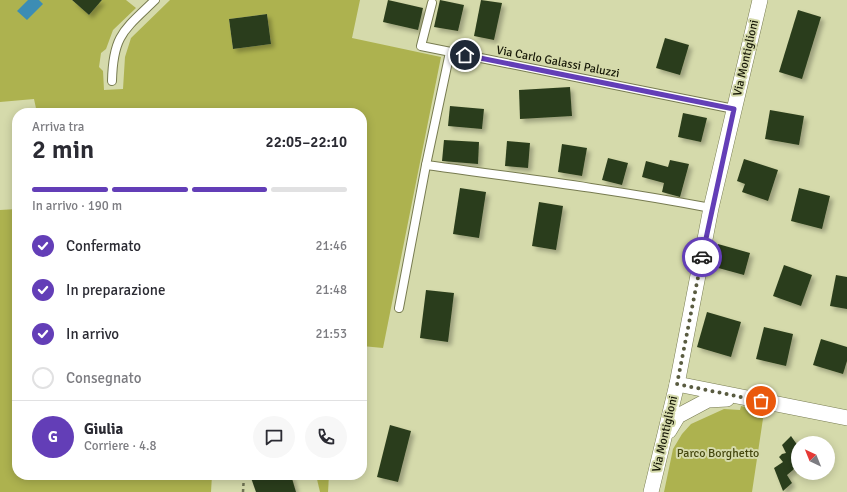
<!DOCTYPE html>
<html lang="it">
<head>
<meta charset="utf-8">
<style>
	:root { --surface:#fff; --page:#f7f7f7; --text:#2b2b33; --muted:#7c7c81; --line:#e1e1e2; --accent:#633eb7 }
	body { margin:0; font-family:Signika,sans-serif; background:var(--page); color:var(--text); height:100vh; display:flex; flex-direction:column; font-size:15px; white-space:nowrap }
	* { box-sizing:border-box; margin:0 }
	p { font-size:13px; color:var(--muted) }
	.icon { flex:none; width:22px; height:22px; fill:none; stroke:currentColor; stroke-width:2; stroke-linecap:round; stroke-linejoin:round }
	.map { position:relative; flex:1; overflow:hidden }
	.drawer { position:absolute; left:12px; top:108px; width:355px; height:372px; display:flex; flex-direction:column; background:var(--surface); border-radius:16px; box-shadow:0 2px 10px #0003 }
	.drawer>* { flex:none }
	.needle { width:26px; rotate:317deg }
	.tools { position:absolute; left:791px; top:436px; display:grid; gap:8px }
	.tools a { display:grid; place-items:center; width:44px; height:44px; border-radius:50%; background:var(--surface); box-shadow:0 2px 10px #0003; font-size:20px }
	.pin { position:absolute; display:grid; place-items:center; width:34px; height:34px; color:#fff; margin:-17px; border:2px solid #fff; border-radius:50%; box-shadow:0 1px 4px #0007 }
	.courier { position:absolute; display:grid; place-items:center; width:40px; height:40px; margin:-20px; border:3px solid #633eb7; border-radius:50%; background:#fff; color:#222; box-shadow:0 1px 5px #0007 }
	.headline em { font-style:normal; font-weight:600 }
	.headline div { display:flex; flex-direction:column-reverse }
	.headline { display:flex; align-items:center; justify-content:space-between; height:68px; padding:0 20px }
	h1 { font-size:26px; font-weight:600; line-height:30px }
	.bar { display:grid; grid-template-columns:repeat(4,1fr); gap:6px 4px; align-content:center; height:48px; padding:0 20px }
	.bar i { height:5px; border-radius:3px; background:var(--line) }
	.bar .current { background:var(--accent) }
	.bar p { grid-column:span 4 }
	.line { display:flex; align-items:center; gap:10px; padding:0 20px; border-top:1px solid var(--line) }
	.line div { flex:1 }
	.round { display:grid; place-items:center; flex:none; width:42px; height:42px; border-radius:21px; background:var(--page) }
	ol { padding:0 20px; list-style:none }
	li { display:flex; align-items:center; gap:12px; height:44px }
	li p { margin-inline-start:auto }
	li .icon { padding:4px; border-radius:50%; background:var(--accent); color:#fff; stroke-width:4 }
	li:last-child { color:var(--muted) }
	li i { width:22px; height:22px; border:2px solid var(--line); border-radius:50% }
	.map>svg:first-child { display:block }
	.green { fill:#adb24f; fill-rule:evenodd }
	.water { fill:#3c8db4 }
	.building { fill:#2c3e1b; filter:url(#shadow) }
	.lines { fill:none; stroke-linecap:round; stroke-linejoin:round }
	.service-casing { stroke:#777b50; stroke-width:10 }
	.minor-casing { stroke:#777b50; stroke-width:16 }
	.path { stroke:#6f7253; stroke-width:2.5; stroke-dasharray:3 3; stroke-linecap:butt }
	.service { stroke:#fff; stroke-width:8 }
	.minor { stroke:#fff; stroke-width:15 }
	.done { stroke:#595b40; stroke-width:4; stroke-dasharray:0 7.2 }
	.route { stroke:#633eb7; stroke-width:5 }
	.labels { text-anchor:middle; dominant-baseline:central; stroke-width:4; stroke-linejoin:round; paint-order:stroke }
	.street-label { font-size:12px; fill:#161706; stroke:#d5daab }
	.park-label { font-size:12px; fill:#46480f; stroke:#d5daab }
</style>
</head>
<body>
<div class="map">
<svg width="847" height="492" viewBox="0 0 847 492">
	<defs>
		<filter id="shadow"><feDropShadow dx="3.5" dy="3.5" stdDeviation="2" flood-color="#0004"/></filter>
	</defs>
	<rect width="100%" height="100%" fill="#d5daab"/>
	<g class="green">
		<path d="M0,0H72L89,15L102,0H126L136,8L113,30L106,49L101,53L99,67L103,71L104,90L123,89L125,57L131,38L170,0H360L352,38L441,57L383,348L362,346V113H37L34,99L0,102ZM267,14L271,44L233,49L229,19Z"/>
		<polygon points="17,209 17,475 212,475 211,492 0,492 0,210"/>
		<polygon points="741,406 764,412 752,492 664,492 673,449 682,434 691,424 724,409 740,410"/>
		<polygon points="316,475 329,475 328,492 320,492"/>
	</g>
	<polygon class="water" points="28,0 39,0 43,4 27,20 17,11"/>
	<g class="building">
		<polygon points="72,0 102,0 89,15"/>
		<polygon points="388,0 423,8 418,30 383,22"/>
		<polygon points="440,0 464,5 458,31 434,27"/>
		<polygon points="481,0 502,3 494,40 474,36"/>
		<polygon points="798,10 821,17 802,79 779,72"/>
		<polygon points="267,14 271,44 233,49 229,19"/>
		<polygon points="665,38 689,45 680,75 656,68"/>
		<polygon points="570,87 572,116 520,119 519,90"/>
		<polygon points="450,106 484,109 482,129 448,126"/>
		<polygon points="770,110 804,116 799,145 765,139"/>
		<polygon points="683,113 707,118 701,142 678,137"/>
		<polygon points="444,140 479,142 478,164 442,161"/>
		<polygon points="507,141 530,143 528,168 505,166"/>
		<polygon points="562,144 587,148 582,176 558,172"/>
		<polygon points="608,158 628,163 622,185 602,180"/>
		<polygon points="744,159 778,170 768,201 742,192 745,184 737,181"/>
		<polygon points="670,160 689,164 680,197 662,192 664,183 642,177 646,161 668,167"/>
		<polygon points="460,188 486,192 479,238 453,234"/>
		<polygon points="799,188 830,196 822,229 791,221"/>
		<polygon points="539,202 563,206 556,250 532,246"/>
		<polygon points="718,244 750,253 744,275 711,266"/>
		<polygon points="784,265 812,275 801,306 773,296"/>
		<polygon points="836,275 847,277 847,309 830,306"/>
		<polygon points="426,290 454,293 448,342 420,338"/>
		<polygon points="707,312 741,322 731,357 697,347"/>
		<polygon points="764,327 793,334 786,366 756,359"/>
		<polygon points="821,339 847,347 847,361 843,374 813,365"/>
		<polygon points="390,425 411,431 398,482 377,477"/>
		<polygon points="791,436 798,446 798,462 793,470 787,475 792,483 783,491 774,468 783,462 779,457 782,454 786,453 782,445"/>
		<polygon points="250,475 291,475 296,492 256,492"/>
	</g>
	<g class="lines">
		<defs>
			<g id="service">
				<polyline points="432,3 421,46 734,109"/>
				<path d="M112,81C113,35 124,30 155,0"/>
				<path d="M426,165C521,178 617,190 711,208"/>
				<polyline points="399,308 426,165 450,52"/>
			</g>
			<g id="minor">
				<polyline points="677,384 847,418"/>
				<polyline points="669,431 678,416 708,400 727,399"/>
				<polyline points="651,492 677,384 711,208 760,0"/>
			</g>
		</defs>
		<use href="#service" class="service-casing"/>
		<use href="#minor" class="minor-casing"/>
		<polyline class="path" points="243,492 244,475"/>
		<use href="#service" class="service"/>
		<use href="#minor" class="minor"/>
	</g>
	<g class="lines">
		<polyline class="done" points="702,257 677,384 761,401"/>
		<polyline class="route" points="465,55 734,109 702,257"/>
	</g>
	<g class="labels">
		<g class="street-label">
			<text transform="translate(746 58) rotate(-77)">Via Montiglioni</text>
			<text transform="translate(558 62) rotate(11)">Via Carlo Galassi Paluzzi</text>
			<text transform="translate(665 434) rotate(-77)">Via Montiglioni</text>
		</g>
		<g class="park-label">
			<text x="718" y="453">Parco Borghetto</text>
		</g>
	</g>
</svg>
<div class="tools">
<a><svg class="needle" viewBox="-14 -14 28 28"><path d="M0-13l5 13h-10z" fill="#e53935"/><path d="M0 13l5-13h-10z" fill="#7c7c81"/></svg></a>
</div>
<div class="pin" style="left:761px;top:401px;background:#ea580c"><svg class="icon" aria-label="bag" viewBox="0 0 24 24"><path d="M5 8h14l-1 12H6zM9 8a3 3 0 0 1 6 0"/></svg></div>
<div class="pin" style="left:465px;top:55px;background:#1f2937"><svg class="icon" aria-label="home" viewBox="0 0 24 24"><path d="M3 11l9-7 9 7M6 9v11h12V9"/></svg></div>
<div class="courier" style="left:702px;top:257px"><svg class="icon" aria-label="car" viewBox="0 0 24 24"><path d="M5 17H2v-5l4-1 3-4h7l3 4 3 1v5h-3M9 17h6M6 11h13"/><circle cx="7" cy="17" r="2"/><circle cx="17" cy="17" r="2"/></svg></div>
<section class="drawer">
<div class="headline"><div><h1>2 min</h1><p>Arriva tra</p></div><em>22:05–22:10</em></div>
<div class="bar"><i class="current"></i><i class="current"></i><i class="current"></i><i></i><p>In arrivo · 190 m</p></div>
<ol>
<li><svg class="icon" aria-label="check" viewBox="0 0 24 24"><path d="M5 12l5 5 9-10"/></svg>Confermato<p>21:46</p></li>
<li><svg class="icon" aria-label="check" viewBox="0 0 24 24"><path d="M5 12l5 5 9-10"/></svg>In preparazione<p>21:48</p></li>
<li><svg class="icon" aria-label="check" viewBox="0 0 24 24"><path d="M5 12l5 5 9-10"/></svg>In arrivo<p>21:53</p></li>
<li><i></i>Consegnato</li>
</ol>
<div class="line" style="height:72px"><b class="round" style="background:var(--accent);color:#fff">G</b><div><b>Giulia</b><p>Corriere · 4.8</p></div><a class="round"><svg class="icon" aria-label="chat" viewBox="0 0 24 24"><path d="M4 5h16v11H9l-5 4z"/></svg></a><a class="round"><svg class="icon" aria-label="phone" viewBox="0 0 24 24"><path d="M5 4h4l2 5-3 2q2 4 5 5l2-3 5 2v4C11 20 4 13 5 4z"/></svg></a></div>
</section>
</div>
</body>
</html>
